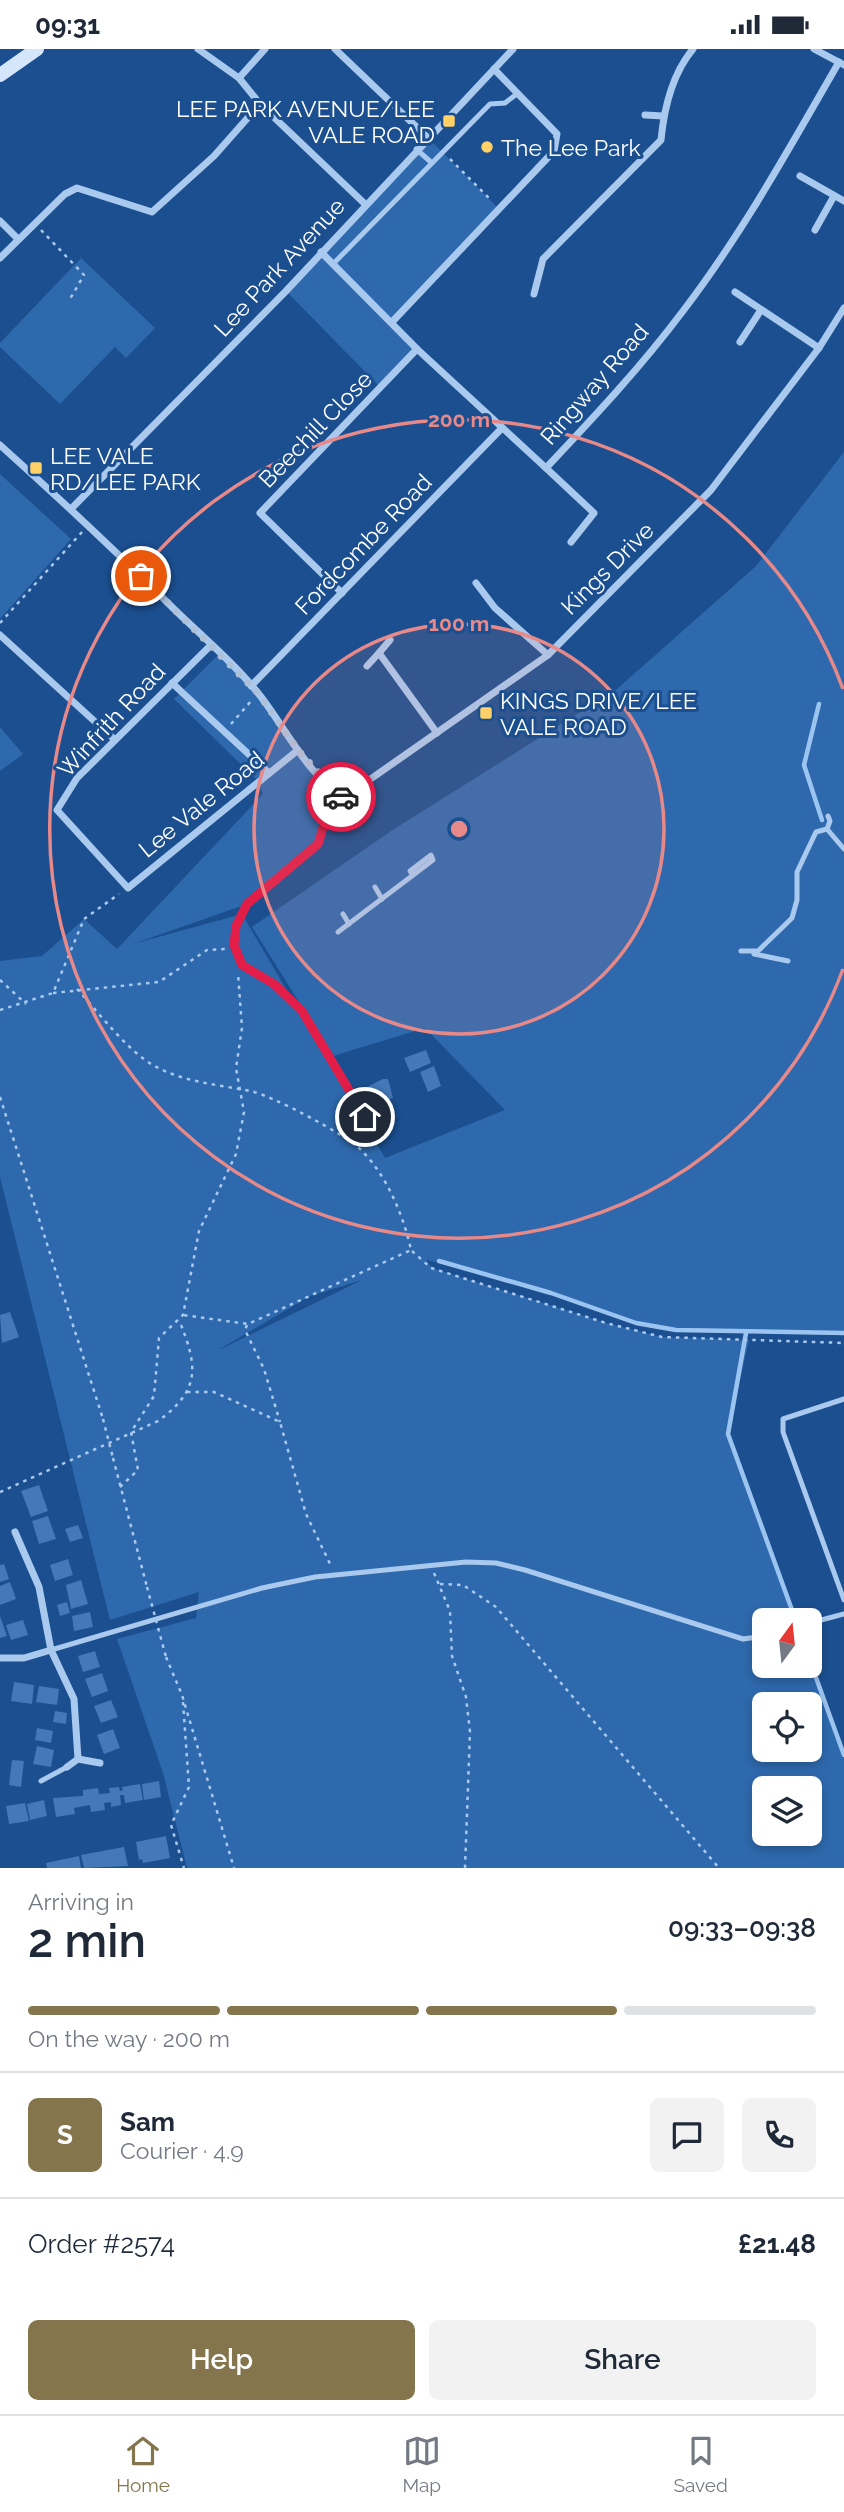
<!DOCTYPE html>
<html lang="en">
<head>
<meta charset="utf-8">
<style>
	:root { --surface:#fff; --page:#f2f2f3; --text:#1f2937; --muted:#747a83; --line:#e0e1e3; --accent:#84754c }
	body { margin:0; font-family:Raleway,sans-serif; background:var(--page); color:var(--text); height:100vh; display:flex; flex-direction:column; font-size:26px; white-space:nowrap }
	* { box-sizing:border-box; margin:0 }
	p { font-size:23px; color:var(--muted) }
	.icon { flex:none; width:38px; height:38px; fill:none; stroke:currentColor; stroke-width:2; stroke-linecap:round; stroke-linejoin:round }
	.map { position:relative; height:1819px; overflow:hidden }
	.sheet { display:flex; flex-direction:column; background:var(--surface); flex:1 }
	.sheet>* { flex:none }
	.needle { width:46px; rotate:15deg }
	.fabs { position:absolute; left:752px; top:1559px; display:grid; gap:14px }
	.fabs a { display:grid; place-items:center; width:70px; height:70px; border-radius:10px; background:var(--surface); box-shadow:0 4px 10px #0003; font-size:35px }
	.pin { position:absolute; display:grid; place-items:center; width:60px; height:60px; color:#fff; margin:-30px; border:4px solid #fff; border-radius:50%; box-shadow:0 2px 7px #0007 }
	.courier { position:absolute; display:grid; place-items:center; width:70px; height:70px; margin:-35px; border:5px solid #e11d48; border-radius:50%; background:#fff; color:#222; box-shadow:0 2px 9px #0007 }
	.summary em { font-style:normal; font-weight:600 }
	.summary div { display:flex; flex-direction:column-reverse }
	.summary { display:flex; align-items:center; justify-content:space-between; height:119px; padding:0 28px }
	h1 { font-size:46px; font-weight:600; line-height:52px }
	.bar { display:grid; grid-template-columns:repeat(4,1fr); gap:10px 7px; align-content:center; height:84px; padding:0 28px }
	.bar i { height:9px; border-radius:5px; background:var(--line) }
	.bar .selected { background:var(--accent) }
	.bar p { grid-column:span 4 }
	.line { display:flex; align-items:center; gap:18px; padding:0 28px; border-top:2px solid var(--line) }
	.line div { flex:1 }
	.round { display:grid; place-items:center; flex:none; width:74px; height:74px; border-radius:10px; background:var(--page) }
	.primary-button { display:flex; gap:14px; margin-top:auto; padding:14px 28px }
	.primary-button a { flex:1; height:80px; border-radius:10px; background:var(--accent); color:#fff; font-size:28px; font-weight:600; line-height:80px; text-align:center }
	.primary-button a+a { background:var(--page); color:var(--text) }
	.status { display:flex; justify-content:space-between; align-items:center; height:49px; padding:0 35px; background:var(--surface); direction:ltr }
	.status svg { height:19px; fill:currentColor }
	.menu { display:flex; justify-content:space-around; align-items:center; height:98px; border-top:2px solid var(--line); background:var(--surface); font-size:19px; color:var(--muted) }
	.menu a { display:grid; justify-items:center; gap:4px }
	.menu .selected { color:var(--accent) }
	.map>svg:first-child { display:block }
	.green { fill:#2e69ad; fill-rule:evenodd }
	.lines { fill:none; stroke-linecap:round; stroke-linejoin:round }
	.stream { stroke:#9cc4f0; stroke-width:4.5 }
	.building { fill:#4478b7 }
	.path { stroke:#a9c9ee; stroke-width:2.5; stroke-dasharray:3.5 5; stroke-linecap:butt }
	.lane { stroke:#a9c9ee; stroke-width:5 }
	.street { stroke:#a9c9ee; stroke-width:7 }
	.secondary { stroke:#d6e6fa; stroke-width:14 }
	.path-bridge { stroke:#a9c9ee; stroke-width:2.5; stroke-dasharray:3.5 5; stroke-linecap:butt }
	.done { stroke:#afc1d8; stroke-width:7; stroke-dasharray:0 12.6 }
	.route { stroke:#e11d48; stroke-width:9 }
	.ring { fill:none; stroke:#e88989; stroke-width:3.5 }
	.poi-dot { fill:#ffd166; stroke:#1b4f8f; stroke-width:2.5 }
	.labels { text-anchor:middle; dominant-baseline:central; stroke-width:6; stroke-linejoin:round; paint-order:stroke }
	.poi-label { font-size:23px; fill:#fff; stroke:#1b4f8f; text-anchor:start }
	.street-label { font-size:23px; fill:#fff; stroke:#1b4f8f }
	.centre { fill:#e88989; stroke:#1b4f8f; stroke-width:3.5 }
	.ring-label { font-size:21px; text-anchor:middle; font-weight:bold; fill:#e88989; stroke:#1b4f8f; stroke-width:6; stroke-linejoin:round; paint-order:stroke }
</style>
</head>
<body>
<div class="status"><b>09:31</b><svg viewBox="0 0 49 12"><path d="M0 12V9h3v3zM5 12V6h3v6zM10 12V3h3v9zM15 12V0h3v12zM26 1h20v11H26zM47 4h2v5h-2z"/></svg></div>
<div class="map">
<svg width="844" height="1819" viewBox="0 0 844 1819">
	<rect width="100%" height="100%" fill="#1b4f8f"/>
	<g class="green">
		<polygon points="427,88 500,161 392,273 417,300 381,339 286,242"/>
		<polygon points="81,209 155,279 126,309 115,298 60,355 0,298 0,294"/>
		<path d="M844,403V1285L676,1281L636,1274L479,1222L426,1211L432,1219L606,1274L662,1288L749,1291L728,1385L796,1571L765,1572V1617H810V1612L844,1706V1819H187L163,1724L117,1590L196,1569L199,1543L110,1571L0,1128V912L42,907L84,870L117,900L263,745L258,732L174,650L220,604L258,644L333,742L314,794L247,855L133,895L242,865L385,1109L505,1061L425,979L333,1007L252,878L391,782L617,640L756,517ZM362,1231L221,1300H220L310,1247ZM765,1656H810V1701H765ZM765,1740H810V1785H765Z"/>
		<polygon points="0,425 71,490 0,570"/>
		<polygon points="0,678 23,705 0,722"/>
	</g>
	<g class="lines">
		<g class="stream">
			<polyline points="819,655 804,716 822,771"/>
			<polyline points="439,1212 551,1244 636,1274 676,1281 844,1284"/>
			<polyline points="746,1284 728,1385 796,1572"/>
			<polyline points="810,1612 844,1706"/>
		</g>
	</g>
	<g class="building">
		<polygon points="426,1001 431,1014 410,1023 404,1009"/>
		<polygon points="434,1017 441,1037 428,1043 420,1023"/>
		<polygon points="383,1030 388,1030 393,1049 388,1051 390,1054 377,1061 373,1058 363,1040"/>
		<polygon points="10,1263 19,1288 2,1294 0,1266"/>
		<polygon points="39,1436 48,1462 31,1468 21,1442"/>
		<polygon points="48,1467 56,1490 39,1495 32,1472"/>
		<polygon points="78,1476 83,1489 70,1493 65,1480"/>
		<polygon points="68,1510 73,1526 55,1532 50,1516"/>
		<polygon points="4,1515 9,1530 0,1533 0,1516"/>
		<polygon points="81,1531 88,1555 71,1560 66,1536"/>
		<polygon points="10,1533 16,1550 0,1556 0,1537"/>
		<polygon points="67,1553 70,1564 60,1567 57,1556"/>
		<polygon points="90,1563 93,1578 74,1582 72,1567"/>
		<polygon points="0,1567 7,1587 0,1589"/>
		<polygon points="23,1571 28,1586 11,1591 6,1576"/>
		<polygon points="95,1602 100,1618 83,1623 78,1607"/>
		<polygon points="102,1624 108,1642 92,1648 85,1630"/>
		<polygon points="14,1633 34,1636 32,1655 11,1652"/>
		<polygon points="39,1637 59,1640 57,1656 36,1653"/>
		<polygon points="111,1651 118,1668 101,1674 94,1657"/>
		<polygon points="55,1662 67,1664 66,1675 53,1673"/>
		<polygon points="37,1679 53,1682 51,1694 35,1691"/>
		<polygon points="113,1680 120,1699 104,1705 97,1686"/>
		<polygon points="37,1697 54,1701 51,1718 33,1715"/>
		<polygon points="12,1711 24,1712 21,1738 9,1736"/>
		<polygon points="159,1732 161,1748 144,1751 142,1735"/>
		<polygon points="140,1735 143,1751 125,1754 124,1746 120,1746 121,1756 111,1758 111,1753 104,1754 105,1761 91,1763 90,1756 74,1759 75,1765 56,1768 53,1749 83,1747 83,1741 98,1739 99,1745 110,1744 109,1739 119,1738 120,1742 123,1741 122,1738"/>
		<polygon points="44,1751 47,1767 30,1771 27,1755"/>
		<polygon points="25,1754 29,1772 9,1775 6,1757"/>
		<polygon points="166,1787 170,1809 143,1814 142,1810 139,1811 136,1793"/>
		<polygon points="124,1798 128,1817 84,1819 81,1806"/>
		<polygon points="79,1807 81,1819 47,1819 46,1814"/>
	</g>
	<g class="lines">
		<g class="path">
			<polyline points="450,110 492,152"/>
			<polyline points="41,181 84,226 70,250"/>
			<polyline points="0,574 82,483"/>
			<polyline points="231,675 252,651"/>
			<polyline points="0,931 26,955"/>
			<path d="M77,940C99,964 122,995 148,1013C179,1033 215,1035 250,1042C269,1045 349,1087 362,1102C387,1127 404,1168 411,1201L248,1275L183,1266"/>
			<polyline points="53,944 159,933 207,901 225,900"/>
			<polyline points="0,961 53,944 84,870 119,845"/>
			<polyline points="0,1048 103,1370"/>
			<polyline points="412,1202 431,1219 606,1274 662,1288 844,1294"/>
			<polyline points="247,1276 245,1281 264,1320 280,1373"/>
			<polyline points="187,1343 214,1343 280,1373 306,1465 332,1519"/>
			<polyline points="113,1409 147,1538"/>
			<polyline points="120,1438 138,1421 131,1383 154,1347 159,1289 183,1266 199,1182 236,1105 244,1063 236,1019 242,979 238,924"/>
			<path d="M0,1443L158,1372C201,1341 198,1317 179,1271"/>
			<polyline points="434,1524 450,1562 452,1607 466,1648 470,1683 465,1819"/>
			<polyline points="440,1535 463,1536 496,1558 719,1819"/>
			<polyline points="166,1608 182,1646 234,1819"/>
			<polyline points="183,1653 189,1738 171,1776 184,1819"/>
		</g>
		<g class="lane">
			<polyline points="416,100 432,114"/>
			<polyline points="333,215 490,55 505,54 518,44"/>
			<polyline points="342,747 326,769 318,795 247,855 236,877 234,896 242,916 274,935 302,962 377,1088"/>
			<polyline points="827,780 830,772 828,767"/>
			<polyline points="375,838 382,850"/>
			<polyline points="343,865 349,875"/>
			<polyline points="338,883 433,811 431,806 410,822 413,826"/>
			<polyline points="741,902 758,902 792,869 797,851 797,823 816,783 827,780 844,800"/>
			<polyline points="754,905 788,912"/>
			<polyline points="844,1350 783,1370 783,1383 844,1551"/>
			<polyline points="810,1574 844,1565"/>
			<polyline points="51,1601 262,1539 315,1528 466,1513 496,1514 525,1521 743,1590 765,1587"/>
			<polyline points="41,1732 67,1718"/>
		</g>
		<g class="street">
			<polyline points="198,0 239,29 260,55 365,155"/>
			<polyline points="335,0 427,88"/>
			<polyline points="814,0 844,16"/>
			<polyline points="239,29 265,0"/>
			<polyline points="645,66 663,67"/>
			<polyline points="800,127 844,152"/>
			<polyline points="0,172 17,189"/>
			<polyline points="815,181 834,147"/>
			<path d="M321,203L417,300L546,419C594,368 641,318 683,262C742,185 790,98 839,13"/>
			<polyline points="0,209 65,145 77,139 152,163 214,107 260,55"/>
			<polyline points="735,243 819,299"/>
			<path d="M534,245L543,210L661,91C664,60 672,25 693,0"/>
			<polyline points="392,273 554,102 557,85 494,20"/>
			<polyline points="740,293 761,261"/>
			<path d="M0,396C60,450 118,504 175,561C203,588 234,614 258,644C281,672 311,731 342,747L352,743L548,606L711,441L819,299L844,259"/>
			<polyline points="546,419 594,464 571,493"/>
			<polyline points="71,460 286,242 513,0"/>
			<polyline points="476,534 495,559 548,606"/>
			<polyline points="342,544 260,464 417,300"/>
			<polyline points="0,586 114,690"/>
			<polyline points="211,596 77,729 57,761 128,839 298,701"/>
			<polyline points="379,604 390,591"/>
			<polyline points="367,617 379,604 437,684"/>
			<polyline points="172,634 269,724"/>
			<polyline points="251,637 502,379"/>
			<polyline points="15,1483 39,1538 51,1601 74,1650 78,1710"/>
			<polyline points="0,1609 24,1609 51,1601"/>
			<polyline points="67,1718 78,1710 100,1714"/>
		</g>
		<polyline class="secondary" points="0,26 37,0"/>
		<g class="path-bridge">
			<polyline points="103,1370 113,1409"/>
			<polyline points="147,1538 166,1608"/>
		</g>
	</g>
	<g class="lines">
		<polyline class="done" points="141,527 258,644 298,701 341,748"/>
		<polyline class="route" points="341,748 326,769 318,795 247,855 236,877 234,896 242,916 274,935 302,962 365,1068"/>
	</g>
	<circle cx="459" cy="780" r="205" fill="#e88989" fill-opacity=".12"/>
	<g class="ring">
		<circle cx="459" cy="780" r="205"/>
		<path d="M843 920A409 409 0 1 1 843 640"/>
	</g>
	<g class="poi-dot">
		<rect x="442" y="65" width="14" height="14" rx="3.5"/>
		<circle cx="487" cy="98" r="7"/>
		<rect x="29" y="412" width="14" height="14" rx="3.5"/>
		<rect x="479" y="657" width="14" height="14" rx="3.5"/>
	</g>
	<g class="labels">
		<g class="poi-label">
			<text x="435" y="59" text-anchor="end">LEE PARK AVENUE/LEE<tspan x="435" dy="26">VALE ROAD</tspan></text>
			<text x="501" y="98">The Lee Park</text>
			<text x="50" y="406">LEE VALE<tspan x="50" dy="26">RD/LEE PARK</tspan></text>
			<text x="500" y="651">KINGS DRIVE/LEE<tspan x="500" dy="26">VALE ROAD</tspan></text>
		</g>
		<g class="street-label">
			<text transform="translate(279 218) rotate(-47)">Lee Park Avenue</text>
			<text transform="translate(594 335) rotate(-49)">Ringway Road</text>
			<text transform="translate(315 380) rotate(-46)">Beechill Close</text>
			<text transform="translate(363 495) rotate(-46)">Fordcombe Road</text>
			<text transform="translate(607 519) rotate(-45)">Kings Drive</text>
			<text transform="translate(111 671) rotate(-47)">Winfrith Road</text>
			<text transform="translate(201 755) rotate(-39)">Lee Vale Road</text>
		</g>
	</g>
	<circle cx="459" cy="780" r="10" class="centre"/>
	<g class="ring-label">
		<text x="459" y="378">200 m</text>
		<text x="459" y="582">100 m</text>
	</g>
</svg>
<div class="fabs">
<a><svg class="needle" viewBox="-14 -14 28 28"><path d="M0-13l5 13h-10z" fill="#e53935"/><path d="M0 13l5-13h-10z" fill="#747a83"/></svg></a>
<a><svg class="icon" aria-label="locate" viewBox="0 0 24 24"><circle cx="12" cy="12" r="6"/><path d="M12 2v4M12 18v4M2 12h4M18 12h4"/></svg></a>
<a><svg class="icon" aria-label="layers" viewBox="0 0 24 24"><path d="M12 4l9 5-9 5-9-5zM3 14l9 5 9-5"/></svg></a>
</div>
<div class="pin" style="left:141px;top:527px;background:#ea580c"><svg class="icon" aria-label="bag" viewBox="0 0 24 24"><path d="M5 8h14l-1 12H6zM9 8a3 3 0 0 1 6 0"/></svg></div>
<div class="pin" style="left:365px;top:1068px;background:#1f2937"><svg class="icon" aria-label="home" viewBox="0 0 24 24"><path d="M3 11l9-7 9 7M6 9v11h12V9"/></svg></div>
<div class="courier" style="left:341px;top:748px"><svg class="icon" aria-label="car" viewBox="0 0 24 24"><path d="M5 17H2v-5l4-1 3-4h7l3 4 3 1v5h-3M9 17h6M6 11h13"/><circle cx="7" cy="17" r="2"/><circle cx="17" cy="17" r="2"/></svg></div>
</div>
<section class="sheet">
<div class="summary"><div><h1>2 min</h1><p>Arriving in</p></div><em>09:33–09:38</em></div>
<div class="bar"><i class="selected"></i><i class="selected"></i><i class="selected"></i><i></i><p>On the way · 200 m</p></div>
<div class="line" style="height:126px"><b class="round" style="background:var(--accent);color:#fff">S</b><div><b>Sam</b><p>Courier · 4.9</p></div><a class="round"><svg class="icon" aria-label="chat" viewBox="0 0 24 24"><path d="M4 5h16v11H9l-5 4z"/></svg></a><a class="round"><svg class="icon" aria-label="phone" viewBox="0 0 24 24"><path d="M5 4h4l2 5-3 2q2 4 5 5l2-3 5 2v4C11 20 4 13 5 4z"/></svg></a></div>
<div class="line" style="height:91px"><div>Order #2574</div><b>£21.48</b></div>
<div class="primary-button"><a>Help</a><a>Share</a></div>
</section>
<nav class="menu">
<a class="selected"><svg class="icon" aria-label="home" viewBox="0 0 24 24"><path d="M3 11l9-7 9 7M6 9v11h12V9"/></svg>Home</a>
<a><svg class="icon" aria-label="map" viewBox="0 0 24 24"><path d="M3 6l6-2 6 2 6-2v14l-6 2-6-2-6 2zM9 4v14M15 6v14"/></svg>Map</a>
<a><svg class="icon" aria-label="saved" viewBox="0 0 24 24"><path d="M7 4h10v16l-5-4-5 4z"/></svg>Saved</a>
</nav>
</body>
</html>
